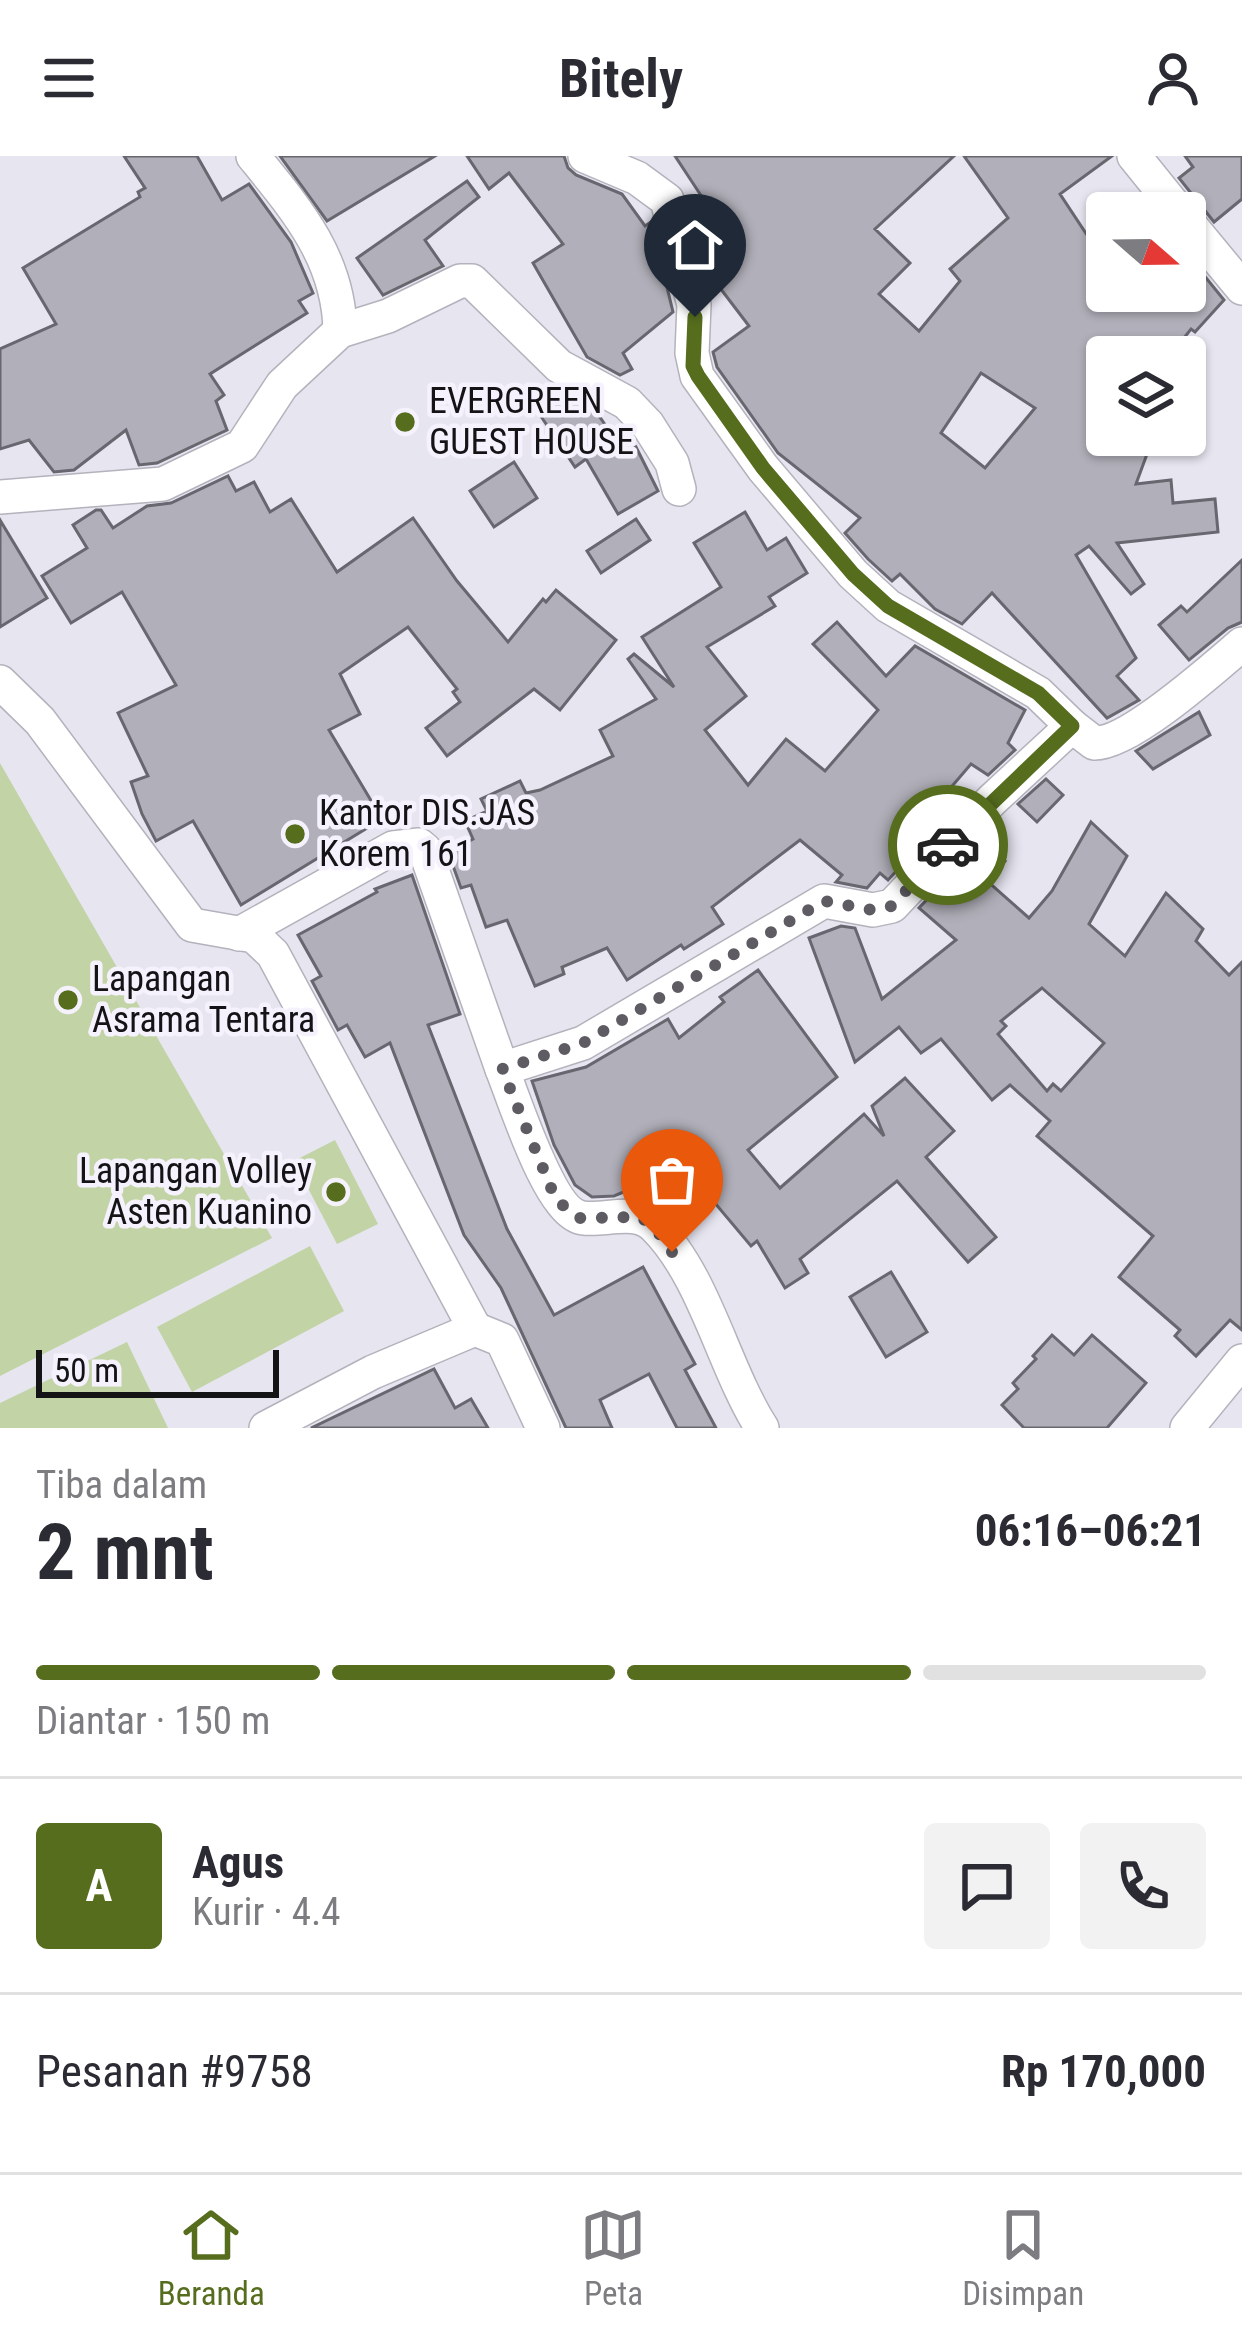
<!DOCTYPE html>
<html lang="id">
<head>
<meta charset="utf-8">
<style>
	:root { --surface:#fff; --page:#f2f2f3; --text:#2b2b33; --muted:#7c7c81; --line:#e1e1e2; --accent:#566d1e }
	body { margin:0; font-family:"Roboto Condensed",sans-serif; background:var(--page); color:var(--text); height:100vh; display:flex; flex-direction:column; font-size:45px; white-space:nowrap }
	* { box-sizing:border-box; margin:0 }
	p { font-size:39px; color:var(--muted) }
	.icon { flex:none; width:66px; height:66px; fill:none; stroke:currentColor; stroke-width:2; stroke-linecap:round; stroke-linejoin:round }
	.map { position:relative; height:1272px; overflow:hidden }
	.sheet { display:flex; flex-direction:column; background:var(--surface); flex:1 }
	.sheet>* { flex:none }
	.needle { width:78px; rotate:110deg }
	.tools { position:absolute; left:1086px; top:36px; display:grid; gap:24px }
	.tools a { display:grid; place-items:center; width:120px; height:120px; border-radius:12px; background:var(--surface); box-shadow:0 3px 9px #0004; font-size:60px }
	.scale { position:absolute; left:36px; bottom:30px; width:243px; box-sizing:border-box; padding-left:12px; border:6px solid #141316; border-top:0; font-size:33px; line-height:42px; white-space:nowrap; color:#141316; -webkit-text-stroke:9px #f5f2fd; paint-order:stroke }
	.pin { position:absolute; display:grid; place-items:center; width:102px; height:102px; color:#fff; margin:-123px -51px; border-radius:50% 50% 50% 0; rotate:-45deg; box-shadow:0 0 12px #0007 }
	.pin .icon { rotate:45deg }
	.courier { position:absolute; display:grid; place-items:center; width:120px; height:120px; margin:-60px; border:9px solid #566d1e; border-radius:50%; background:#fff; color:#222; box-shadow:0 3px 15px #0007 }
	.summary em { font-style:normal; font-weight:700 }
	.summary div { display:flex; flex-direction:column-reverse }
	.summary { display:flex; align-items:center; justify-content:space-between; height:204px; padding:0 36px }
	h1 { font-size:78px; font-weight:700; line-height:90px }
	.bar { display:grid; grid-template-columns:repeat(4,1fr); gap:18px 12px; align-content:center; height:144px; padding:0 36px }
	.bar i { height:15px; border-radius:9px; background:var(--line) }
	.bar .current { background:var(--accent) }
	.bar p { grid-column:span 4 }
	.line { display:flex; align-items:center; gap:30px; padding:0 36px; border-top:3px solid var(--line) }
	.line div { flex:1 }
	.round { display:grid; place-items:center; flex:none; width:126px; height:126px; border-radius:12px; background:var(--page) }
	header { display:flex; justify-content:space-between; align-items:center; height:156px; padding:0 36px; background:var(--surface); font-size:54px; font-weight:700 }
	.dock { display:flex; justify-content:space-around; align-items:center; height:168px; border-top:3px solid var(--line); background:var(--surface); font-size:33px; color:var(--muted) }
	.dock a { display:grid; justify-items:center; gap:6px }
	.dock .current { color:var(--accent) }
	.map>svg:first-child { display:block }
	.green { fill:#c2d3a6 }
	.building { fill:#b1afb9; stroke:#68666f; stroke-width:3; fill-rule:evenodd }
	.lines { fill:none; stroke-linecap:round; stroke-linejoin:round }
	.minor-casing { stroke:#b4b2bc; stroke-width:36 }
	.minor { stroke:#fff; stroke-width:33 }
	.done { stroke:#5e5c62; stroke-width:12; stroke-dasharray:0 21.6 }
	.route { stroke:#566d1e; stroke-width:15 }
	.poi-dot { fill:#566d1e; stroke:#f5f2fd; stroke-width:4.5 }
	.labels { text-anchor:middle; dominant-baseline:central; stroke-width:9; stroke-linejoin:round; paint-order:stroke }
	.poi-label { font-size:36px; fill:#141316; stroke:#f5f2fd; text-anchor:start }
</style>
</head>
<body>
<header><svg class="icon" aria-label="menu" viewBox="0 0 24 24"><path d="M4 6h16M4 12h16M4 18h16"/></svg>Bitely<svg class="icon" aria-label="person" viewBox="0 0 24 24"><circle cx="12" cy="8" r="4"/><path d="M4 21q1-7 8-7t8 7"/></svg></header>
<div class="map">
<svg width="1242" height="1272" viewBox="0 0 1242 1272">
	<rect width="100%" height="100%" fill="#e7e5f0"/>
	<g class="green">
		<polygon points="0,607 272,1082 0,1220"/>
		<polygon points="335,984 378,1068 337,1088 294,1005"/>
		<polygon points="310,1090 344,1155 192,1236 157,1171"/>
		<polygon points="127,1186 168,1272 0,1272 0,1247"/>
	</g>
	<g class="building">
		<polygon points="124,0 197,0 222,44 249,28 291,86 313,137 299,145 307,157 210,218 224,239 216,245 227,274 157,307 139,309 126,274 74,314 54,316 29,284 0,293 0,193 56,168 23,112 140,41 138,36 145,32"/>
		<polygon points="280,0 435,0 327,65"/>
		<polygon points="467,0 564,0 568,12 576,19 622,38 645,70 651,66 673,156 623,197 632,213 620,219 587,201 533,107 563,88 509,17 489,33"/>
		<path d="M675,0H954L875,73L910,107L879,138L919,175L960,125L950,113L1008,62L964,0H1112L1060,38L1095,91L1107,81V135H1185V96L1224,144L1195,176L1191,173L1169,201H1107V279H1154L1136,328L1171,324L1173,347L1215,343L1218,376L1117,387L1144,428L1131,438L1089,390L1076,399L1136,502L1117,520L1139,544L1107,562L992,437L962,468L935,453L900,418L892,425L868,403L845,377L860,362L778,297L717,211L713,196L749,170L717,128L711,131L690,49L702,41ZM981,217L1035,252L985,312L941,277Z"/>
		<polygon points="1185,0 1242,0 1242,43 1214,66 1179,22 1193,11"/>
		<polygon points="467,25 479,41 425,84 443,110 383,139 357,102"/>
		<polygon points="565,237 595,254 625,298 636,291 658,335 618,358 586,303 575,311 538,256"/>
		<polygon points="514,306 537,342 494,371 470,335"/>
		<polygon points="228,320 236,335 254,326 270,356 291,343 337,416 413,362 457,425 508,486 543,443 546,446 556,434 616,484 560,554 534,533 447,600 426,572 460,546 453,536 457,533 408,471 340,518 360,558 329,574 382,663 241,749 193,665 156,685 142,658 131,626 148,620 118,557 176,529 122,436 71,467 42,420 87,392 73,369 96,354 101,354 113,372 147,350 171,347"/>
		<polygon points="745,356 767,394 786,382 807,417 769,441 775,450 707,491 746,540 705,574 748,629 786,583 825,615 878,554 813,488 837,466 886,520 915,490 1025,554 1008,587 1015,594 988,619 971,608 935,650 948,660 888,724 880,717 867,732 836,726 842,719 800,684 712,751 723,768 684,793 681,789 627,824 607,792 562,811 564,818 535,830 507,764 486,771 471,729 461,732 448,696 473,683 465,665 487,655 481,643 520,625 526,637 540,634 613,600 600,574 656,543 628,503 634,498 674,531 642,481 721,431 694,387"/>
		<polygon points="636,363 650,384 601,417 587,395"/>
		<polygon points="0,364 47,442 0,471"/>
		<polygon points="1242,404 1242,466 1228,472 1189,504 1159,469 1181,450 1187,456"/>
		<polygon points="1199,556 1210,579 1153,613 1136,595"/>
		<polygon points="1046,623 1063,639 1037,666 1018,648"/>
		<path d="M1091,666L1127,700L1089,768L1125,800L1166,737L1203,773L1196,785L1229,819L1242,806V1174L1230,1164L1196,1200L1175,1180L1180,1174L1119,1121L1153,1080L1037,980L1050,965L1010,929L992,944L941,883L921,897L899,871L855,906L809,782L841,770L855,772L882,843L956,784L919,752L983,685L1005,705L987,725L1029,762L1052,735ZM1042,832L1104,887L1061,935L1053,928L1047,935L998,878L1006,870L1001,865Z"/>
		<polygon points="412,719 460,858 428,869 507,1073 554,1159 643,1111 695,1208 685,1214 716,1272 677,1272 649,1218 600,1244 612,1272 566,1272 501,1132 464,1079 390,887 365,901 347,869 338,874 312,825 321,820 298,779 377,736 375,733"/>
		<polygon points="758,814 837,921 748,994 780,1032 864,958 884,980 872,950 905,922 954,975 926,1001 996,1081 968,1106 897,1025 800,1103 808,1117 785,1132 757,1085 751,1090 704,1034 673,1060 651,1044 643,1028 614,1040 592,1041 575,1029 554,989 532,925 586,911 668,863 679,882 724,846 720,841"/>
		<polygon points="891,1116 927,1176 886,1201 850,1141"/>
		<polygon points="1052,1179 1074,1199 1092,1179 1146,1227 1107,1272 1024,1272 1002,1249 1018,1233 1013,1227 1036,1203 1033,1200"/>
		<polygon points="434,1213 455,1252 471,1243 488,1272 311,1272"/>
	</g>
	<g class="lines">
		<defs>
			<g id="minor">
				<path d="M253,0C297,54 339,103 340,175"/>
				<polyline points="585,0 637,22 667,44 694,149 692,197 697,220 763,312 853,418 888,450 1038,537 1072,570"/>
				<polyline points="1134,0 1180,57"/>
				<polyline points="1185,63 1242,132"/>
				<polyline points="0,341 163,328 242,290 282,229 340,175 388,160 460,125 472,125 559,210 627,247 648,269 672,307 679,333"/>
				<polyline points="0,526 40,565 192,769 254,780 273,798 475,1173 373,1216 266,1272"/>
				<polyline points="239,778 393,692 419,689 425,694 502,913"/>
				<polyline points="475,1173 502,1184 543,1272"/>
				<path d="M762,1272C723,1211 705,1120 654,1070C635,1052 606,1065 583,1062C550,1058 515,945 502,913L583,887L824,745L873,754L892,750L991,645L1072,570L1094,587C1128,589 1214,512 1242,488"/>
				<polyline points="1187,1272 1242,1205"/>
			</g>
		</defs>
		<use href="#minor" class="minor-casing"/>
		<use href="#minor" class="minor"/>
	</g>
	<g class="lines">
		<polyline class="done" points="672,1096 653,1069 640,1061 580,1062 556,1044 502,913 583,887 824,745 873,754 892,750 948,689"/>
		<polyline class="route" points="695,161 693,210 698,220 763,312 853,418 888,450 1038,537 1072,570 948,689"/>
	</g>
	<g class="poi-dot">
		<circle cx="405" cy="266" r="12"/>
		<circle cx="295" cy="678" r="12"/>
		<circle cx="68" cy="844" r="12"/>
		<circle cx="336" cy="1036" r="12"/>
	</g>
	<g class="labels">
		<g class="poi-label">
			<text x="429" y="245">EVERGREEN<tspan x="429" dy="41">GUEST HOUSE</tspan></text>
			<text x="319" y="657">Kantor DIS.JAS<tspan x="319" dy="41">Korem 161</tspan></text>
			<text x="92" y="823">Lapangan<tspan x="92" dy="41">Asrama Tentara</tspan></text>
			<text x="312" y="1015" text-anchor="end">Lapangan Volley<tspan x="312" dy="41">Asten Kuanino</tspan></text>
		</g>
	</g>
</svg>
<div class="tools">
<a><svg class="needle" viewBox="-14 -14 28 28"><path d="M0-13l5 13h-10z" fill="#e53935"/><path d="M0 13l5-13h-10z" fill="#7c7c81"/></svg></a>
<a><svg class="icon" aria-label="layers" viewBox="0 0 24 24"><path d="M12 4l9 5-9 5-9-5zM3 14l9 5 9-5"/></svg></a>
</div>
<div class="scale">50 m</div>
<div class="pin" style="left:672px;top:1096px;background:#ea580c"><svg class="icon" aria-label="bag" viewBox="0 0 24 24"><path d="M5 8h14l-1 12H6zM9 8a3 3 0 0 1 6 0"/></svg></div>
<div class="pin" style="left:695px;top:161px;background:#1f2937"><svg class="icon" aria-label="home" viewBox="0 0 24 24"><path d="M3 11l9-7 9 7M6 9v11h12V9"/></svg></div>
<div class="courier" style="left:948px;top:689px"><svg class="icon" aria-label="car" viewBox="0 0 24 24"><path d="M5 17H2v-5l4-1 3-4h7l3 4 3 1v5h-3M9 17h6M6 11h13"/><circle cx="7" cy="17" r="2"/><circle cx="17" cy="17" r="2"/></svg></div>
</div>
<section class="sheet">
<div class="summary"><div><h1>2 mnt</h1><p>Tiba dalam</p></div><em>06:16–06:21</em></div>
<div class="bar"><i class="current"></i><i class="current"></i><i class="current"></i><i></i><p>Diantar · 150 m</p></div>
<div class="line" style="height:216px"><b class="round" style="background:var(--accent);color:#fff">A</b><div><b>Agus</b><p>Kurir · 4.4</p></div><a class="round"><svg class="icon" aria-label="chat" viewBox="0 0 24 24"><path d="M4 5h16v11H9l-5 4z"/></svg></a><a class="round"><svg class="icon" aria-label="phone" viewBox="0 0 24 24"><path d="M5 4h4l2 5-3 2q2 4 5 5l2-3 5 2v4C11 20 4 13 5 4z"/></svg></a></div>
<div class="line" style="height:156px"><div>Pesanan #9758</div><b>Rp 170,000</b></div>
</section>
<nav class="dock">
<a class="current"><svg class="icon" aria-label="home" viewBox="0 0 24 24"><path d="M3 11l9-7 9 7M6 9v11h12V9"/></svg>Beranda</a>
<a><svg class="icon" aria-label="map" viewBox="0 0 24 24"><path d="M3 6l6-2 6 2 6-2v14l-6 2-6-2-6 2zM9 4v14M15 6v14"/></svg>Peta</a>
<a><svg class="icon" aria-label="saved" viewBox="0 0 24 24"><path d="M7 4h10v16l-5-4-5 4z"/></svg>Disimpan</a>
</nav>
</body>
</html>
